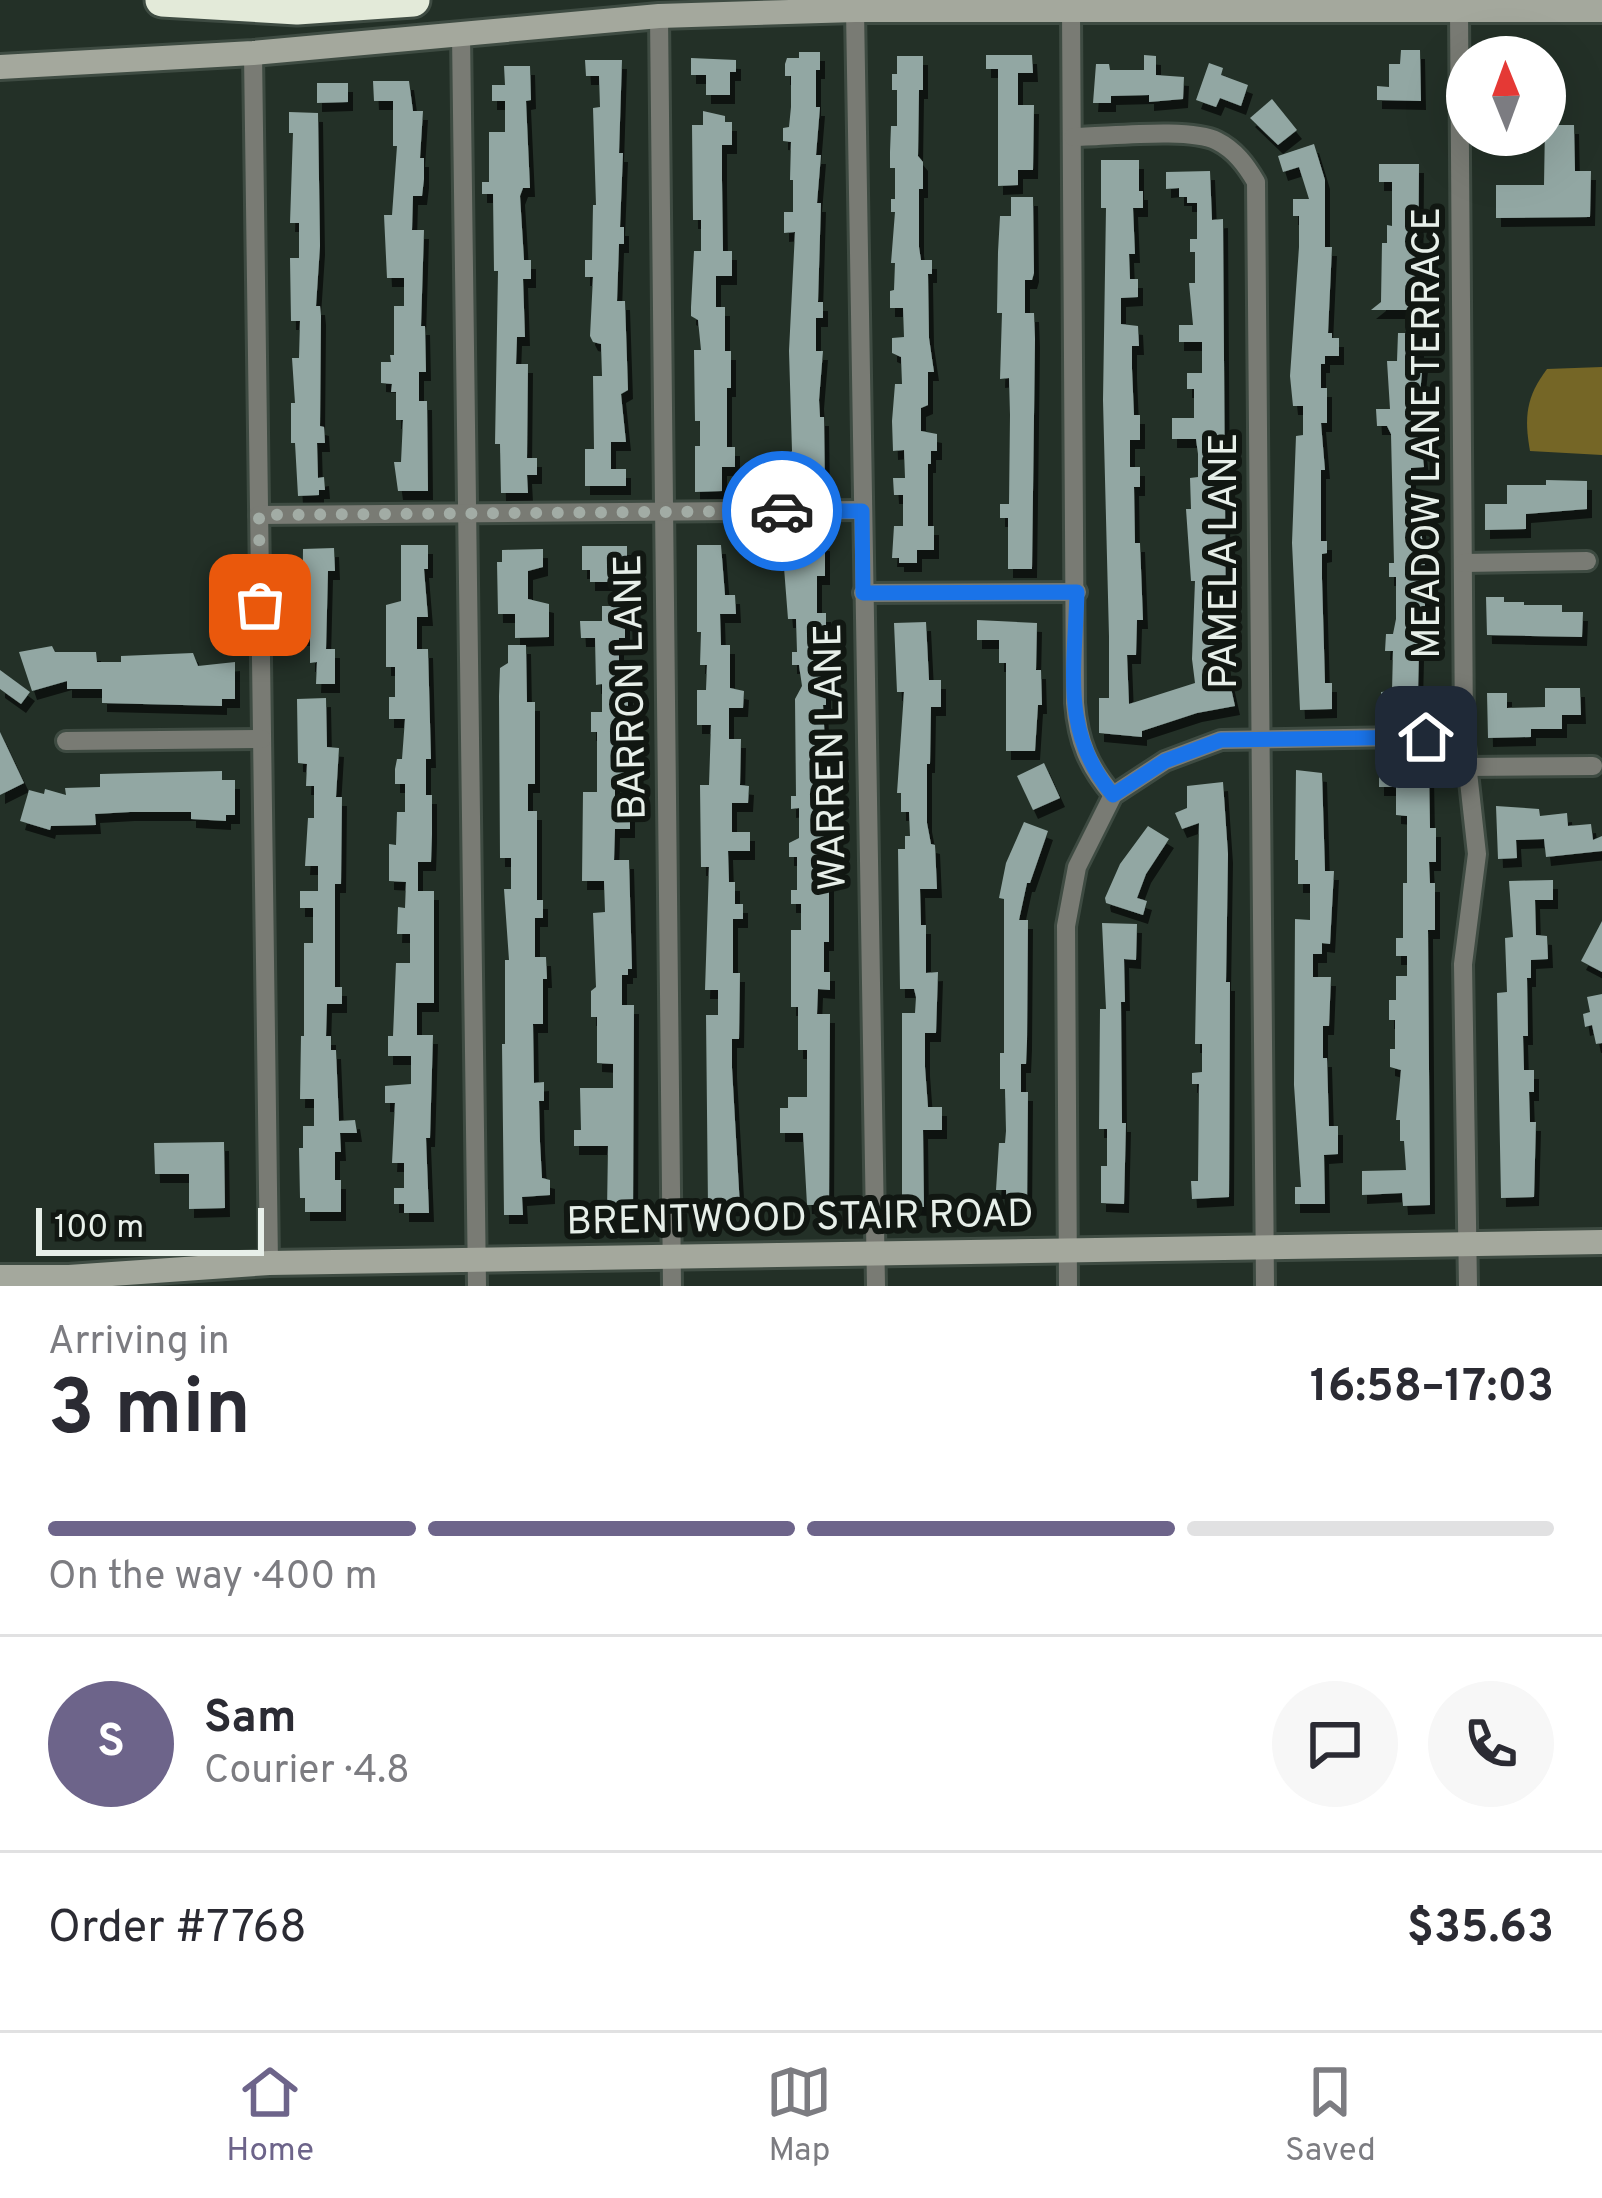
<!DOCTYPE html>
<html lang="en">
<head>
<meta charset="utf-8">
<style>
	:root { --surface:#fff; --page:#f7f7f7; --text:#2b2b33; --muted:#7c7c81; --line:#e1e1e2; --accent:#6d648a }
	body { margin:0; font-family:Overpass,sans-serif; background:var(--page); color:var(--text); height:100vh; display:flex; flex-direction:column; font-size:45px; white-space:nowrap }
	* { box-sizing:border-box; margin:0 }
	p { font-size:39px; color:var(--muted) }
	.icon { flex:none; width:66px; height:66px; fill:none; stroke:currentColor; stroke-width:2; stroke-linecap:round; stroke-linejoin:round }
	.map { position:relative; height:1286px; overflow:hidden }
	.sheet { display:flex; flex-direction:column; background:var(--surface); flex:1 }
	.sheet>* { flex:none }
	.needle { width:78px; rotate:359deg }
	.fabs { position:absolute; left:1446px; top:36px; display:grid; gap:24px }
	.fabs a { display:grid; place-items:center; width:120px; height:120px; border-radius:50%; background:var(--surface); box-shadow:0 12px 48px #0002; font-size:60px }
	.scale { position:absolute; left:36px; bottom:30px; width:228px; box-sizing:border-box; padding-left:12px; border:6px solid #e7efe9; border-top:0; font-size:33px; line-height:42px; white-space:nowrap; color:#e7efe9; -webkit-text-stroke:9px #111712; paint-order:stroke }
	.pin { position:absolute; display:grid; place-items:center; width:102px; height:102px; color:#fff; margin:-51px; border-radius:24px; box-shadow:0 6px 18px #0006 }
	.courier { position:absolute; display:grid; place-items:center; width:120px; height:120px; margin:-60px; border:9px solid #1a73e8; border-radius:50%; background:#fff; color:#222; box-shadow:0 3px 15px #0007 }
	.overview em { font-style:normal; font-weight:700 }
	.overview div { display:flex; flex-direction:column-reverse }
	.overview { display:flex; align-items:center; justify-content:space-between; height:204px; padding:0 48px }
	h1 { font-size:78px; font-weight:700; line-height:90px }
	.bar { display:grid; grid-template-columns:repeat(4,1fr); gap:18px 12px; align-content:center; height:144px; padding:0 48px }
	.bar i { height:15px; border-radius:9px; background:var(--line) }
	.bar .current { background:var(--accent) }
	.bar p { grid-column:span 4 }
	.line { display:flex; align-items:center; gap:30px; padding:0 48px; border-top:3px solid var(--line) }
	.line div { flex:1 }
	.round { display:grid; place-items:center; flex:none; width:126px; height:126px; border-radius:63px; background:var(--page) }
	.dock { display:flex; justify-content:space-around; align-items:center; height:168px; border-top:3px solid var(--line); background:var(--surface); font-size:33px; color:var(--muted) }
	.dock a { display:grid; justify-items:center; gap:6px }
	.dock .current { color:var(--accent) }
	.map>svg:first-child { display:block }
	.forest { fill:#756626 }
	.building { fill:#92a7a3; filter:url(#shadow) }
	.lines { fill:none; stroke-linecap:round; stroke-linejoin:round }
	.street-casing { stroke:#3e4b42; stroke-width:24 }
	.secondary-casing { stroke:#3e4b42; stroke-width:30 }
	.highway-casing { stroke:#3e4b42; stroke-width:39 }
	.street { stroke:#797b74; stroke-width:18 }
	.secondary { stroke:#a4a89d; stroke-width:24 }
	.highway { stroke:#e3ead9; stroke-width:33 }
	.done { stroke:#a2aca5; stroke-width:12; stroke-dasharray:0 21.6 }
	.route { stroke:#1a73e8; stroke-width:15 }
	.labels { text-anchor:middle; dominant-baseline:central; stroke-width:12; stroke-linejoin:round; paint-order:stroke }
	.street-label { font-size:39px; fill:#e7efe9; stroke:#111712 }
</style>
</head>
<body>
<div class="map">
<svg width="1602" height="1286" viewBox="0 0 1602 1286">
	<defs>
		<filter id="shadow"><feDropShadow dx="5" dy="9" stdDeviation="0" flood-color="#0009"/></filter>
	</defs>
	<rect width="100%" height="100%" fill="#233027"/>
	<path class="forest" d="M1602,367V455L1530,451C1524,417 1526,397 1547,369Z"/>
	<g class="building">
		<polygon points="1401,50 1420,50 1421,101 1377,100 1377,86 1389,87 1389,64 1400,64"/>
		<polygon points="799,52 820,52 820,70 816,70 816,107 820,107 816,155 821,155 817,203 821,203 818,302 823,302 823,318 816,318 816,351 823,351 819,400 820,417 824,417 825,490 800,490 800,469 766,469 766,455 789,455 792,451 789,351 795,232 784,233 784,212 793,212 793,180 790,180 791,142 783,141 783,128 789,127 791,107 791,76 785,76 785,64 787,58 799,58"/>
		<polygon points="986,55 1032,55 1033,73 1018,73 1018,105 1034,105 1033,170 1018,170 1018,185 998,186 998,69 986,69"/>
		<polygon points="1144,55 1156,56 1156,75 1184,77 1183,99 1149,102 1149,95 1111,96 1111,103 1093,103 1096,64 1109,64 1110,70 1144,70"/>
		<polygon points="897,56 923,56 923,90 919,90 918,156 923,162 923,189 919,189 919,247 921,260 932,260 932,274 928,274 929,338 934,372 928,372 928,405 921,408 921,431 937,434 937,451 931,451 931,464 928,464 928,526 934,526 934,550 917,550 917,563 899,563 899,558 892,558 894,526 903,526 903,495 894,495 893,478 905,478 904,450 893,451 892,421 895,384 902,384 901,357 892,353 892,338 904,337 903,308 890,308 890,291 894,290 895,263 891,263 895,212 891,212 891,199 895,199 895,168 890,168 890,152 891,126 897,126 897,90 892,90 892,74 897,74"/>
		<polygon points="691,58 736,60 736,72 730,72 730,95 706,95 706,75 691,75"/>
		<polygon points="585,60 622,60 619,153 623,153 620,227 624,227 624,244 619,244 617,301 625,301 628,390 621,394 626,442 611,442 611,469 626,469 626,486 585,486 585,449 594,449 593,376 602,376 601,344 593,342 590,336 593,277 585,277 585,260 592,260 593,205 596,205 593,108 600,107 599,76 586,76"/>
		<polygon points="1209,63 1223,68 1221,75 1248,85 1241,106 1220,98 1216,107 1196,100"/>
		<polygon points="504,66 530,66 531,100 526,101 530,188 523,188 520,196 524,260 531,260 531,279 523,279 525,337 517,337 516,364 528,364 527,458 537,458 537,475 527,475 528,493 501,493 500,444 495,444 498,271 494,271 493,194 482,194 482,182 489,182 489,132 505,132 505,101 492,101 492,85 505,85"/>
		<polygon points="373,81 409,81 413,111 423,111 420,158 424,158 424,179 422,196 413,196 412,230 424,230 421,326 425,326 426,372 419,372 419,401 427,401 428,491 398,491 394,462 401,462 403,420 396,420 396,392 391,392 392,384 381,383 381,362 391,362 390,355 394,355 394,306 404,306 404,278 387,278 384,215 392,215 397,146 393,146 393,101 374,101"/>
		<polygon points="317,83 348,83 348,102 317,103"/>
		<polygon points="1272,99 1297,130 1278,145 1250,118"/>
		<polygon points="703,111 725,116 725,122 732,122 732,145 722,145 722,181 723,251 732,251 732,276 716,276 716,307 725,307 725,351 731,351 731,388 727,388 727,447 735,447 735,467 722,467 722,491 695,492 695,446 700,446 700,421 695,421 694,350 701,350 698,320 691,316 691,307 694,251 701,251 701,220 693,220 692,125 703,125"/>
		<polygon points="289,112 318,113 320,246 316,306 320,306 321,316 320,426 324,427 325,443 317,443 318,478 324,477 325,490 319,490 319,495 298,496 295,443 291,443 291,403 295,403 292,358 299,358 300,321 291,321 290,258 299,258 299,223 290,223 293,133 289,133"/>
		<polygon points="1545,125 1574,125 1575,171 1591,171 1590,217 1496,218 1496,185 1544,185"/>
		<polygon points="1314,144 1325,180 1325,247 1332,247 1328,333 1332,333 1332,338 1339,338 1339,356 1325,356 1325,364 1321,364 1321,388 1327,388 1327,423 1321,423 1325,470 1321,470 1321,541 1327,541 1327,553 1322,554 1322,579 1325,683 1332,683 1332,709 1300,710 1292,543 1296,436 1303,435 1303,406 1293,406 1290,376 1299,247 1299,216 1293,216 1293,199 1309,199 1299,167 1283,172 1278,156"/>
		<polygon points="1101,160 1139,160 1139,191 1143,191 1143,208 1133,208 1135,254 1129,254 1130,279 1138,279 1138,297 1121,298 1121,324 1138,326 1139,346 1132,346 1132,369 1134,415 1140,415 1140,440 1130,440 1130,467 1140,467 1140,487 1134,487 1135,543 1140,543 1143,620 1137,620 1136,655 1127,655 1129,704 1195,683 1192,659 1195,581 1191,581 1186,509 1191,509 1190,478 1198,477 1198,454 1196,439 1172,439 1172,418 1194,418 1194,389 1187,389 1187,373 1202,373 1202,342 1179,342 1179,325 1193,325 1189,283 1195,283 1195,252 1190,252 1190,239 1197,239 1197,203 1187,203 1187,197 1179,197 1179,188 1166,189 1166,172 1210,171 1212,220 1223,219 1226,638 1224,647 1212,647 1219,681 1229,679 1235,706 1197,713 1142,731 1142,737 1099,733 1099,698 1109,698 1109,636 1103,400 1106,208 1101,208"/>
		<polygon points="1379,164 1419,164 1418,290 1414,290 1413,310 1371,310 1381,302 1382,243 1387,243 1387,225 1392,226 1392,182 1379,182"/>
		<polygon points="1011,197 1033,197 1034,273 1032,280 1025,280 1025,313 1034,313 1035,339 1032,569 1008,569 1008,518 1000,518 1000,504 1009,504 1010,415 1009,378 1000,379 1002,313 997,313 998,252 1000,216 1011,216"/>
		<polygon points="1398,333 1419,333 1419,362 1423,362 1418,415 1424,467 1411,468 1411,498 1424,498 1424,517 1420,517 1425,568 1425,652 1419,652 1418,692 1426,692 1426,710 1407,710 1407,715 1381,715 1381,692 1392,691 1393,651 1385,651 1386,634 1393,634 1396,619 1396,577 1389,577 1389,563 1394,563 1391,434 1387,426 1377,426 1376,409 1390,409 1387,361 1397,361"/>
		<polygon points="1546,480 1587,481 1587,509 1526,514 1526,529 1485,530 1485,504 1507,504 1507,485 1546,485"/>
		<polygon points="782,542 825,542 825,576 817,576 817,613 826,613 826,705 823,705 828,801 824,801 824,833 828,833 829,849 823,849 823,881 829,881 829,942 824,942 824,972 830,972 830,990 818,989 817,1014 830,1014 829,1205 807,1205 803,1133 780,1133 780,1108 788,1108 788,1097 807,1097 807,1050 798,1050 798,1007 791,1007 791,930 801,930 801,904 791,904 791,890 797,890 797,857 789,857 789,843 799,838 799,808 791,809 791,796 796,796 795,699 802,686 799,665 792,665 792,652 797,652 796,619 788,619"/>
		<polygon points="401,545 428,545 428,569 424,569 428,617 417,617 417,649 428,649 431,759 426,759 426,795 432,795 432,834 431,862 418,862 418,891 434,891 434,1003 417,1003 417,1035 433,1035 430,1138 426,1138 429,1213 404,1213 404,1204 394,1204 394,1188 404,1188 404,1163 392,1163 395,1103 385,1103 385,1086 411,1084 411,1056 388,1056 388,1036 393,1036 396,963 410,963 410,934 397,934 398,907 405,908 406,882 389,881 389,844 396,845 397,812 405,812 405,784 395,784 395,769 397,759 402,759 405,719 389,719 389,697 395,697 395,667 386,667 386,605 401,601"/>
		<polygon points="697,545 721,545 725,595 735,595 736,614 720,614 721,645 730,645 730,688 744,691 743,708 729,708 729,739 741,739 740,785 749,786 748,803 732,803 732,832 750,832 750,851 728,851 729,882 735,882 735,904 743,904 743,919 733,919 733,973 740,973 739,1039 732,1039 732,1068 740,1207 708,1208 706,1015 718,1015 718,990 705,990 709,867 701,867 700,785 709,785 711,725 697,725 697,690 706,690 707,665 700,665 701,632 697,632"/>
		<polygon points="582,546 627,546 627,562 610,562 610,582 590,582 590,570 582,570"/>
		<polygon points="334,548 335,571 328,571 326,649 335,649 335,684 316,684 317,662 310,663 310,637 302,637 303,549"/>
		<polygon points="543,549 543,567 528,571 528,599 549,604 549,637 515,638 515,614 498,614 497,562 502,562 502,550"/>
		<polygon points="1486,597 1504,597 1504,602 1524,602 1524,605 1562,605 1562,612 1583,612 1582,637 1487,635"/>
		<polygon points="602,606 625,606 625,638 619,638 619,667 626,667 628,693 628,776 615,779 615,813 630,813 630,829 615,829 614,860 629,860 632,969 628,969 628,975 622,975 622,1005 634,1005 633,1212 607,1211 608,1146 574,1146 574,1130 581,1130 580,1088 613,1088 613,1064 597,1063 597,1017 591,1017 591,991 596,987 593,913 605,912 604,881 582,881 583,792 597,792 597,732 591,732 591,712 602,712 602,684 596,685 595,638 581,638 580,621 602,621"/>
		<polygon points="977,620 1037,623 1036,670 1041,670 1042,705 1038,705 1035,751 1006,751 1006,663 999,663 999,640 977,640"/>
		<polygon points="926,622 929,680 941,680 941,707 931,707 930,764 927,764 927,823 931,844 935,845 937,889 920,889 921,925 926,925 926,973 938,972 936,1033 925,1033 925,1067 928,1107 942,1107 942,1130 923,1130 924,1207 902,1206 902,1013 915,1013 916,997 914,989 900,989 898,849 905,849 905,836 910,836 909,812 901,812 901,793 897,793 904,692 897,692 894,623"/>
		<polygon points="508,645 526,645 527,702 535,702 535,784 528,784 528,811 537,811 537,900 543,900 543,918 535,918 535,957 546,957 547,979 543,979 543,1024 533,1024 534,1083 544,1082 544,1101 539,1101 540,1142 542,1178 550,1180 550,1195 522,1197 523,1215 504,1215 502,1044 505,1044 505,960 509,960 504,889 511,889 511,858 500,858 499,696 500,668 508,663"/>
		<polygon points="52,646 55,652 96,652 97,662 121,662 121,656 193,653 198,666 235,662 235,699 222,699 222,706 102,703 102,689 67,689 67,681 32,691 19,652"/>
		<polygon points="0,670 30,692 21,704 0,689"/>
		<polygon points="1545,688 1580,688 1581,715 1562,715 1562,729 1531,729 1531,737 1488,738 1487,693 1507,693 1507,708 1545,707"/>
		<polygon points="326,698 327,747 339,748 336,797 342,797 341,884 335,884 335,987 342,987 342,1004 327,1004 326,1036 331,1036 331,1050 336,1050 339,1121 355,1120 357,1133 340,1133 341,1152 335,1152 335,1180 341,1180 341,1212 305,1212 305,1198 300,1198 299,1148 303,1148 303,1126 314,1126 314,1099 300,1099 301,1036 304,1036 304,943 313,943 313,908 300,908 300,891 318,891 318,866 305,866 308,818 314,818 314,786 306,786 307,764 298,763 297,699"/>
		<polygon points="0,732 24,783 0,795"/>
		<polygon points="1044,763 1060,798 1033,810 1017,776"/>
		<polygon points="1379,768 1429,768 1430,828 1436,828 1436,862 1429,862 1430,883 1435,883 1435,930 1428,930 1430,1205 1403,1206 1402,1193 1362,1195 1362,1171 1406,1170 1404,1141 1400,1141 1400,1120 1396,1120 1401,1070 1390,1067 1390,1049 1395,1049 1395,1020 1389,1020 1389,1000 1396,1000 1396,976 1407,976 1407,956 1396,956 1396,938 1403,938 1403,883 1407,883 1407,816 1396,815 1396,787 1379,787"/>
		<polygon points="1296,770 1322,773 1325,871 1334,871 1330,944 1322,943 1322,954 1313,954 1313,977 1331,977 1329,1026 1323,1026 1323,1058 1327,1058 1329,1126 1338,1126 1338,1154 1324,1155 1325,1204 1295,1204 1295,1187 1301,1187 1294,1085 1295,919 1310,920 1310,884 1298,884 1298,860 1295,860"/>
		<polygon points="222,771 222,780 235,780 235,815 226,815 226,821 191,819 191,812 130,812 95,814 96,825 51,826 50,830 20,821 29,790 44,794 45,789 66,795 65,788 100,787 100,774"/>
		<polygon points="1223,782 1228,854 1226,982 1230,982 1229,1197 1192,1199 1191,1181 1198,1181 1199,1084 1192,1084 1192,1073 1202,1072 1202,1044 1195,1044 1199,823 1182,829 1175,813 1187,808 1187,786"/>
		<polygon points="1496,806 1539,809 1540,816 1567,813 1568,826 1591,824 1593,840 1602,836 1602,851 1546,857 1544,839 1516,840 1517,858 1498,859"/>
		<polygon points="1024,822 1048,831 1030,883 1027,883 1019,920 1028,920 1027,1041 1026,1064 1021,1064 1021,1092 1028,1092 1027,1209 1007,1209 1006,1190 996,1190 999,1143 1005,1143 1006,1131 1005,1089 1000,1089 1000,1053 1004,1053 1004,899 999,898 1006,863"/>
		<polygon points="1148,826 1169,839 1146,874 1137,898 1147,901 1143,915 1106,903 1105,898 1120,864"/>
		<polygon points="1553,880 1553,900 1535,900 1536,935 1547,936 1548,959 1531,960 1531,978 1527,978 1528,1036 1523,1036 1524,1070 1534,1070 1534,1092 1529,1092 1530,1122 1536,1122 1534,1197 1501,1198 1497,993 1507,992 1505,938 1513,937 1509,881"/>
		<polygon points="1602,921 1602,972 1581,961"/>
		<polygon points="1102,923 1137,924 1136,960 1124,959 1125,1002 1121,1002 1122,1123 1126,1123 1124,1204 1101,1203 1101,1166 1107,1166 1107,1129 1099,1129 1100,1009 1106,1009"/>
		<polygon points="1602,994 1602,1043 1596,1044 1592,1025 1585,1027 1583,1014 1590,1012 1587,997"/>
		<polygon points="224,1142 225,1208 189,1209 189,1174 155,1174 154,1143"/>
	</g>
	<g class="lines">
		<defs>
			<g id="street">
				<polyline points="855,10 876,1286"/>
				<path d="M1071,10L1075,703C1078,741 1088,766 1113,795"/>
				<polyline points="1459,10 1464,736 1477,854 1463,964 1468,1286"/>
				<polyline points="659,16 672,1286"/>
				<polyline points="461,34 477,1286"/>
				<polyline points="253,53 269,1263"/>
				<path d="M1073,137C1107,137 1189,127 1217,141C1235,150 1246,165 1256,182L1265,1286"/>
				<polyline points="259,515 862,510"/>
				<polyline points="1463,563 1587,561"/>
				<polyline points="863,593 1077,592"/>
				<polyline points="66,741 262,739"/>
				<polyline points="1465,767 1593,766"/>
				<polyline points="1068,1286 1066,926 1077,867 1113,795 1165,761 1221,740 1464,736"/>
			</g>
			<g id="secondary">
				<polyline points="0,67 253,53 659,16 855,10 1602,10"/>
				<polyline points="0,1277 69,1277 269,1263 1602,1242"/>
			</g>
			<polyline id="highway" points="162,0 297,8 413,0"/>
		</defs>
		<use href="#street" class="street-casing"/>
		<use href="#secondary" class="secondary-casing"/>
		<use href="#highway" class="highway-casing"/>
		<use href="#street" class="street"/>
		<use href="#secondary" class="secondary"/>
		<use href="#highway" class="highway"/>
	</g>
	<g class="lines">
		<polyline class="done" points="260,605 259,515 782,511"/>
		<path class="route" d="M782,511H862L863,593L1077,592C1075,669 1060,732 1113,795L1165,761L1221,740L1426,737"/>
	</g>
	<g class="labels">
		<g class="street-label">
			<text transform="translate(1429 433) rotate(-90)">MEADOW LANE TERRACE</text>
			<text transform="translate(1226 561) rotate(-90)">PAMELA LANE</text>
			<text transform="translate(633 687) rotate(-91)">BARRON LANE</text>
			<text transform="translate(833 757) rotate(-91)">WARREN LANE</text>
			<text transform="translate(800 1220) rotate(-1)">BRENTWOOD STAIR ROAD</text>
		</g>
	</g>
</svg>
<div class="fabs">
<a><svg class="needle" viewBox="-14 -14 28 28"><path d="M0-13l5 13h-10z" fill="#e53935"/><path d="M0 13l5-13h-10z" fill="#7c7c81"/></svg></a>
</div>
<div class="scale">100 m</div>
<div class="pin" style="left:260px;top:605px;background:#ea580c"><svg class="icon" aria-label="bag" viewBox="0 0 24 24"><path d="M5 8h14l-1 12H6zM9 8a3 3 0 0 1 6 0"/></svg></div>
<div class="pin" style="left:1426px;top:737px;background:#1f2937"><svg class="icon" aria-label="home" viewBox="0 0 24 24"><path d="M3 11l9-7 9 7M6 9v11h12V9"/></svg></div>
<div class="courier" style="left:782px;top:511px"><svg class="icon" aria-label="car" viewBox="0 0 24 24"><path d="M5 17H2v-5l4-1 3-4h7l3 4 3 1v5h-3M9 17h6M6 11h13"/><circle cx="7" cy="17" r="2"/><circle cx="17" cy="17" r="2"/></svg></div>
</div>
<section class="sheet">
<div class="overview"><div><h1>3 min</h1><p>Arriving in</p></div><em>16:58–17:03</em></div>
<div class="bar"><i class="current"></i><i class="current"></i><i class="current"></i><i></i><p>On the way · 400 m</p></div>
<div class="line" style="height:216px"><b class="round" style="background:var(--accent);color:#fff">S</b><div><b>Sam</b><p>Courier · 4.8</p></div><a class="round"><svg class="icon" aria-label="chat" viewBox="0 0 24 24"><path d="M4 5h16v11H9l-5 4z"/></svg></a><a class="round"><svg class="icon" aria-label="phone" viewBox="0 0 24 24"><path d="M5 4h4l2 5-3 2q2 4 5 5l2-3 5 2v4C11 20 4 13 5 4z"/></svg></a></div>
<div class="line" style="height:156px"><div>Order #7768</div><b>$35.63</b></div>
</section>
<nav class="dock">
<a class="current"><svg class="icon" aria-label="home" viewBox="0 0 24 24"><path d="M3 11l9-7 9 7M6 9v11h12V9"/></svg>Home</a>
<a><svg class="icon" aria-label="map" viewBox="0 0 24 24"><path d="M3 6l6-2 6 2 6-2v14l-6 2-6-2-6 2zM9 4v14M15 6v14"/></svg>Map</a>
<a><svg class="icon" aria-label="saved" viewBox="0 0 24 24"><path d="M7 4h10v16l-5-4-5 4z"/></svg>Saved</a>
</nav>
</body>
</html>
